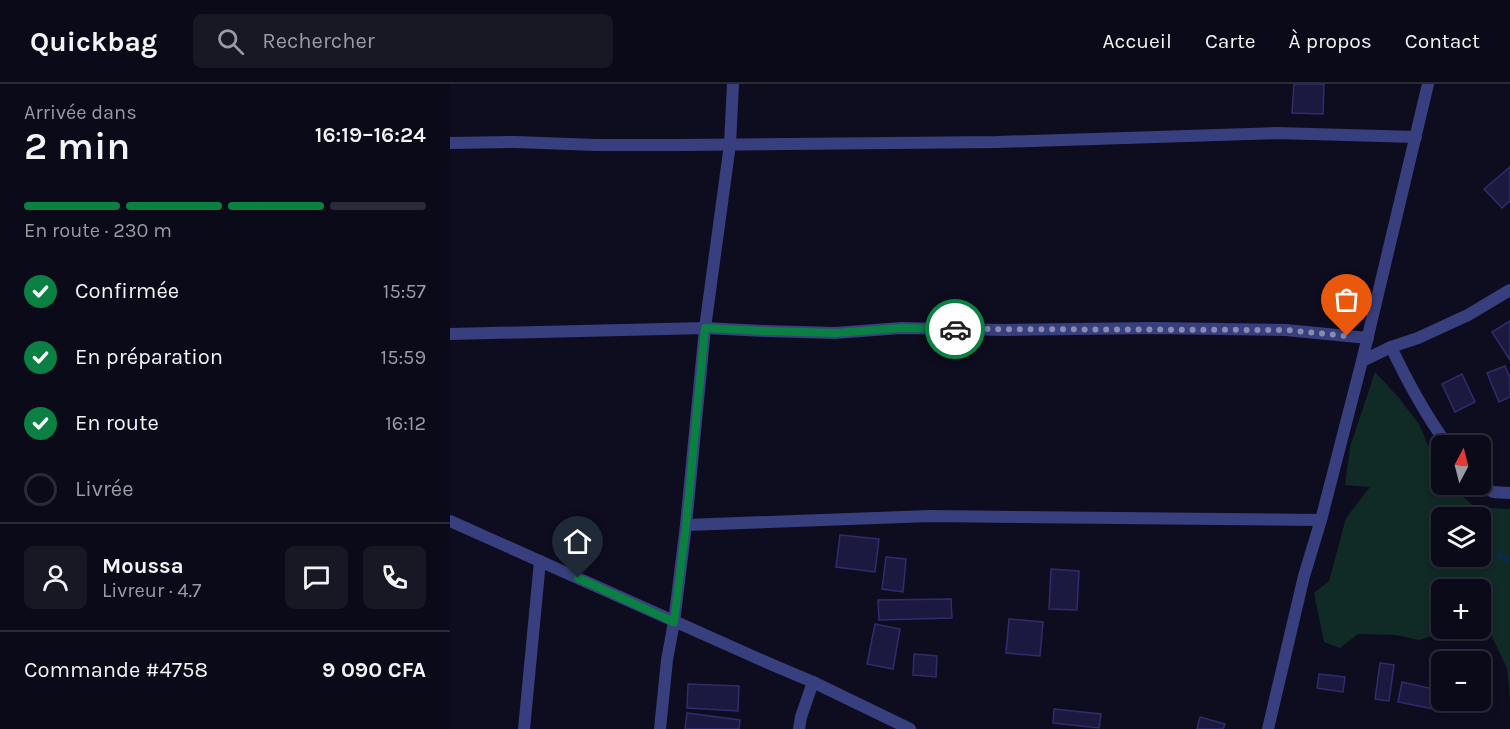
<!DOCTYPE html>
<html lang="fr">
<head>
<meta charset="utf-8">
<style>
	:root { --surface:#0a0a18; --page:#181825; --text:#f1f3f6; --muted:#999aa2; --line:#2a2b37; --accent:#0b8043 }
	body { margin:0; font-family:Karla,sans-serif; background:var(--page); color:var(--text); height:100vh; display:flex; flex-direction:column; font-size:22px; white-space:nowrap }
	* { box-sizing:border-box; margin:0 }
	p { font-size:20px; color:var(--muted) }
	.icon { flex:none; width:33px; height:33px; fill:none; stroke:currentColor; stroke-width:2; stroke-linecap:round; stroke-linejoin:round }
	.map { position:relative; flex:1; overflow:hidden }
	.side { display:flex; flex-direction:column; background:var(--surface); width:450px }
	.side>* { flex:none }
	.needle { width:39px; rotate:7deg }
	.controls { position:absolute; left:981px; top:351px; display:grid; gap:12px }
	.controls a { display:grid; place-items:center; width:60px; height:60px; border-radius:9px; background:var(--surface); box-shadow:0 3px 9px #0003,0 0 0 2px var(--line); font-size:30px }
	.pin { position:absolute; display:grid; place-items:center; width:51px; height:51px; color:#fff; margin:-62px -26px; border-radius:50% 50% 50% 0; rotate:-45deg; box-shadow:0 0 6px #0007 }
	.pin .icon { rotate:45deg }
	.courier { position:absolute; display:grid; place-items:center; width:60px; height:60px; margin:-30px; border:4px solid #0b8043; border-radius:50%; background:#fff; color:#222; box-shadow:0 2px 8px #0007 }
	.headline em { font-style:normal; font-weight:600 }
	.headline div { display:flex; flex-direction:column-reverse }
	.headline { display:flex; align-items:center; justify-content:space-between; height:102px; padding:0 24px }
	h1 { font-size:39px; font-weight:600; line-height:45px }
	.bar { display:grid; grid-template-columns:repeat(4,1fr); gap:9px 6px; align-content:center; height:72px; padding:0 24px }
	.bar i { height:8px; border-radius:4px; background:var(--line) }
	.bar .on { background:var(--accent) }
	.bar p { grid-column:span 4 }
	.line { display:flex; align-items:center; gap:15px; padding:0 24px; border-top:2px solid var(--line) }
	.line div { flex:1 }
	.round { display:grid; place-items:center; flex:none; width:63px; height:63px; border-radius:9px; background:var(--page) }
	ol { padding:0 24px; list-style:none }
	li { display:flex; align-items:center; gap:18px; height:66px }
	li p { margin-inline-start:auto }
	li .icon { padding:6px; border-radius:50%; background:var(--accent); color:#fff; stroke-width:4 }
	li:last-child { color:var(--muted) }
	li i { width:33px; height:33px; border:3px solid var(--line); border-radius:50% }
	header { display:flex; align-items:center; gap:36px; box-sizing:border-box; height:84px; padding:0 30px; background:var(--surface); border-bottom:2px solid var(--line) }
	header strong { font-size:28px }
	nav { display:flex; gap:33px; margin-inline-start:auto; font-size:21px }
	.search { width:420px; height:54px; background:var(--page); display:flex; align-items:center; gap:15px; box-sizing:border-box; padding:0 21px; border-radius:9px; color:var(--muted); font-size:22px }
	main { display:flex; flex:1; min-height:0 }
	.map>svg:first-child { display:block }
	.green { fill:#102a25; fill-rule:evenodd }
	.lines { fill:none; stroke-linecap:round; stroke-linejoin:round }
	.stream { stroke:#0d2a44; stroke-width:6 }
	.building { fill:#1c1941; stroke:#2f2c6c; stroke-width:1.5 }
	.street { stroke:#383f7e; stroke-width:12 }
	.done { stroke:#8a8ab0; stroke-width:6; stroke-dasharray:0 10.8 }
	.route { stroke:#0b8043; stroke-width:8 }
</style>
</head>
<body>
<header>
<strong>Quickbag</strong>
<div class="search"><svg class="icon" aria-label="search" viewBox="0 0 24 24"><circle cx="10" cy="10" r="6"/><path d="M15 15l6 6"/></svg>Rechercher</div>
<nav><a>Accueil</a><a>Carte</a><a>À propos</a><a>Contact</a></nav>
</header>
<main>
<section class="side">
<div class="headline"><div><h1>2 min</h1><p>Arrivée dans</p></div><em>16:19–16:24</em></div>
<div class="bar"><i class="on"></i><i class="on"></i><i class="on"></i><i></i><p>En route · 230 m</p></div>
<ol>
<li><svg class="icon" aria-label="check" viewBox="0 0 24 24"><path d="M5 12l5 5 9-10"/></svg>Confirmée<p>15:57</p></li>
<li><svg class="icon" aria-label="check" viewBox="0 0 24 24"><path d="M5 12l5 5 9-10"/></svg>En préparation<p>15:59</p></li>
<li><svg class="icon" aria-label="check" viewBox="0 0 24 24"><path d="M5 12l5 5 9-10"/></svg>En route<p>16:12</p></li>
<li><i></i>Livrée</li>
</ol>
<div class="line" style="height:108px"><a class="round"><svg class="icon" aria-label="person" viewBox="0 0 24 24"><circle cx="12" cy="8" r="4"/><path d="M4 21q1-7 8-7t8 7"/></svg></a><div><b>Moussa</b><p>Livreur · 4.7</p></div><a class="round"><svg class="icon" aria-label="chat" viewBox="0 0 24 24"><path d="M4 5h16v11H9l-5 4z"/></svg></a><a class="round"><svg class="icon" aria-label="phone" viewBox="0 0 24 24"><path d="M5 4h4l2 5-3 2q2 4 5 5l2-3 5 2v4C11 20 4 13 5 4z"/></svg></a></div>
<div class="line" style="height:78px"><div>Commande #4758</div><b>9 090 CFA</b></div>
</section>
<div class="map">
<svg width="1060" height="645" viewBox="0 0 1060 645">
	<rect width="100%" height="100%" fill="#0e0d20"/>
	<path class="green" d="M925,288L949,314L969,340L989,387L991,390L992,400L1002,401L1024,423L1060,425V617L1057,584L1038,545L1031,543L1030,506H992V544L1000,545L989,550L969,556L946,551L908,550L890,564L874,558L864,509L879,497L896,434L920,403L895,401L900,363ZM992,434H1030V472H992Z"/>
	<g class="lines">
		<polyline class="stream" points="1049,471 1060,476"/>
	</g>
	<g class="building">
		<polygon points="844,0 874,0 873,30 842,29"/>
		<polygon points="1060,83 1060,117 1052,124 1034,105"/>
		<polygon points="1060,237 1060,276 1042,248"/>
		<polygon points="1055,282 1060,294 1060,313 1049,318 1037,289"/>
		<polygon points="1012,290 1025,318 1005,328 992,300"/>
		<polygon points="390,451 429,455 425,488 386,483"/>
		<polygon points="436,473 456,475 453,508 432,505"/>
		<polygon points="601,485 629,487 627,526 599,525"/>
		<polygon points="501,515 502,534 429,536 428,516"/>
		<polygon points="559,535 593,538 590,572 556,569"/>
		<polygon points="425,540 450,545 443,585 417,580"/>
		<polygon points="464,570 487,572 486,593 463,591"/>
		<polygon points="930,579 944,581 939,617 925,615"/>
		<polygon points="869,590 895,593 893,608 867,604"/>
		<polygon points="952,598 988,606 984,625 948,618"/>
		<polygon points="238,600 289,602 288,627 237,624"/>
		<polygon points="604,625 651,630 649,644 603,639"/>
		<polygon points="237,629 290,636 289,645 235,645"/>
		<polygon points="750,633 775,640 773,645 747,645"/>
	</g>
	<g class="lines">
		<g class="street">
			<polyline points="1,59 65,58 146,61 231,61 547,58 826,49 966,53"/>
			<polyline points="0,250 255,244 316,247 385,249 451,244 556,246 704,244 836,246 918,254"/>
			<path d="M941,263C958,299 975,330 998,362"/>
			<polyline points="912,277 941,263 968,254 1018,231 1060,206"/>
			<polyline points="1030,400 1043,408 1060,409"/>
			<polyline points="0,437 318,579 363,598 460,645"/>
			<polyline points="236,441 480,432 871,436"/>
			<polyline points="74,645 90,477"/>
			<polyline points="210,645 217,576 224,538 236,441 255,244 280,60 283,0"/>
			<polyline points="349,645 351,633 363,598"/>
			<polyline points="818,645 854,492 871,436 912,277 978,0"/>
		</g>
	</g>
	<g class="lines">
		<polyline class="done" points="505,245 836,246 897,252"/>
		<polyline class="route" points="128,494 224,538 236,441 255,244 316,247 386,249 451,244 505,245"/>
	</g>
</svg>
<div class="controls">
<a><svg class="needle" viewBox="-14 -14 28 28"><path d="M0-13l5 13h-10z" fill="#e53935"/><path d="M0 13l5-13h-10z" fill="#999aa2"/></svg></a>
<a><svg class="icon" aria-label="layers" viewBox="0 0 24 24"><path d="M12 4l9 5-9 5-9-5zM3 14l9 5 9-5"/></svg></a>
<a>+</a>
<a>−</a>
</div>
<div class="pin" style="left:897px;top:252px;background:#ea580c"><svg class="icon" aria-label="bag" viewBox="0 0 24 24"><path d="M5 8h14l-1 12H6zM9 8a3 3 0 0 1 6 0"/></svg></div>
<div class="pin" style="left:128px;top:494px;background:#1f2937"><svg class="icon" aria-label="home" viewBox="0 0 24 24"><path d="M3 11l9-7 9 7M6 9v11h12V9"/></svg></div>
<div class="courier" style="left:505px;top:245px"><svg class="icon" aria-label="car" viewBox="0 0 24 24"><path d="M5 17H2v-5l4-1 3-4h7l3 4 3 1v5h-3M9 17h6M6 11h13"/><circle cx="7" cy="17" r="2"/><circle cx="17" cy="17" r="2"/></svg></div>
</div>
</main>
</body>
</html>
